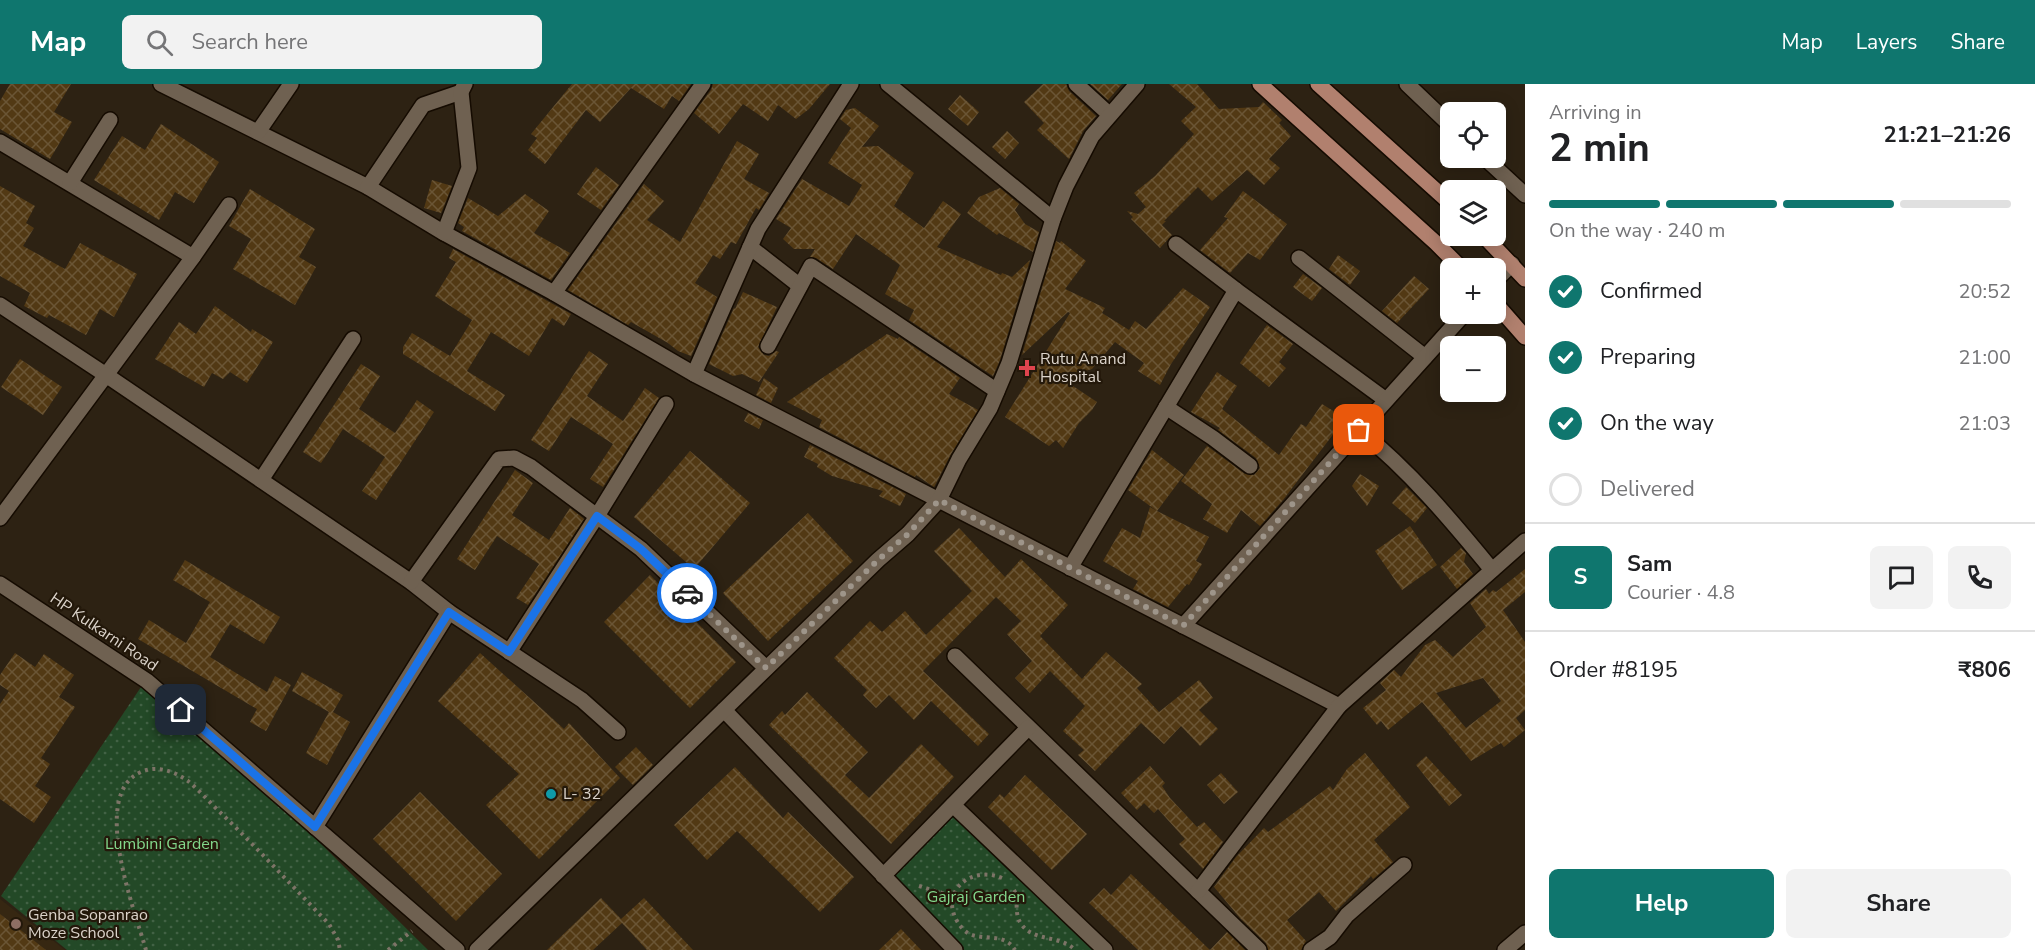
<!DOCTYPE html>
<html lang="en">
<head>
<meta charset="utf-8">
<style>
	:root { --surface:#fff; --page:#f2f2f2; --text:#202124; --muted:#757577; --line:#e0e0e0; --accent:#0f766e }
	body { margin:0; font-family:"Nunito Sans",sans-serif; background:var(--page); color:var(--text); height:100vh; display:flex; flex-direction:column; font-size:22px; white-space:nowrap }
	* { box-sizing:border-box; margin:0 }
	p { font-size:20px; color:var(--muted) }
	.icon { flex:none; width:33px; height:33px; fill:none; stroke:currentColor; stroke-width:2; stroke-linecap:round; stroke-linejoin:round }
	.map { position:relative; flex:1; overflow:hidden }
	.details { display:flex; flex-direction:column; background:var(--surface); width:510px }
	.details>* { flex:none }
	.tools { position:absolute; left:1440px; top:18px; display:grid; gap:12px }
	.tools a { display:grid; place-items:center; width:66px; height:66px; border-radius:9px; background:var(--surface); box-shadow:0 3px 15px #0003; font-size:30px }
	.pin { position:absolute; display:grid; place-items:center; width:51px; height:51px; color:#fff; margin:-26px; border-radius:12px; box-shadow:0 3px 9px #0006 }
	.courier { position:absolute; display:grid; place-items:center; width:60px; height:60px; margin:-30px; border:4px solid #1a73e8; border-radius:50%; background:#fff; color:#222; box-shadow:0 2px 8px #0007 }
	.head em { font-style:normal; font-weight:700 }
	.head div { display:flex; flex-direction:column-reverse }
	.head { display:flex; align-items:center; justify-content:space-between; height:102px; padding:0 24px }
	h1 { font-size:39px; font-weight:700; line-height:45px }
	.bar { display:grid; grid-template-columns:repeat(4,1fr); gap:9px 6px; align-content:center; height:72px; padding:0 24px }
	.bar i { height:8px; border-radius:4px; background:var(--line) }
	.bar .on { background:var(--accent) }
	.bar p { grid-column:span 4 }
	.line { display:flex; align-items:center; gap:15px; padding:0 24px; border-top:2px solid var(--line) }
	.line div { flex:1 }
	.round { display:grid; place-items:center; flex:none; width:63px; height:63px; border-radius:9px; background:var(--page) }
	ol { padding:0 24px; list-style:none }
	li { display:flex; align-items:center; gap:18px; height:66px }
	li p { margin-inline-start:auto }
	li .icon { padding:6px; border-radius:50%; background:var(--accent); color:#fff; stroke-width:4 }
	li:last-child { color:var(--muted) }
	li i { width:33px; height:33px; border:3px solid var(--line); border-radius:50% }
	.action { display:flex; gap:12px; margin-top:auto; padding:12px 24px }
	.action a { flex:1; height:69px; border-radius:9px; background:var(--accent); color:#fff; font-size:24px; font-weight:700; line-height:69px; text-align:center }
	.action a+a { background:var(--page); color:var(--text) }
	header { display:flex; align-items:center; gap:36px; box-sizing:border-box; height:84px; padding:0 30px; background:var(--accent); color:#fff }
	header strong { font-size:28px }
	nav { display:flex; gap:33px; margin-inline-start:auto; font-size:21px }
	.search { width:420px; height:54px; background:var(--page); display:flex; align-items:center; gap:15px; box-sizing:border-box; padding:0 21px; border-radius:9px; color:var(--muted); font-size:22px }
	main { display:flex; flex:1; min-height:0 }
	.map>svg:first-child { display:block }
	.built { fill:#362712 }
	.park { fill:url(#park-dots) }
	.building { fill:url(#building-cross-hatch); fill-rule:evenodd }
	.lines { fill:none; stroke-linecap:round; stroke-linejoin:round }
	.minor-casing { stroke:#150b01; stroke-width:18 }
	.major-casing { stroke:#150b01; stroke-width:18 }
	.path { stroke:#7d7467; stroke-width:4; stroke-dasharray:3 4.5; stroke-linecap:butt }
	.minor { stroke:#6f6151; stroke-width:15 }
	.major { stroke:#b1806e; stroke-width:15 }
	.done { stroke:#9e958a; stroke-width:6; stroke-dasharray:0 10.8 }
	.route { stroke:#1a73e8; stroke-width:8 }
	.health-dot { fill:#e0444e; stroke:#23180a; stroke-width:2 }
	.culture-dot { fill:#0f9aa8; stroke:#23180a; stroke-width:2 }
	.education-dot { fill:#8d6e63; stroke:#23180a; stroke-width:2 }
	.labels { text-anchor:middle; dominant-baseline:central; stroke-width:4.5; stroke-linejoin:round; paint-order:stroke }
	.poi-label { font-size:16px; fill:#dbd3ca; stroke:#23180a; text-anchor:start }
	.street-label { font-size:16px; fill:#dbd3ca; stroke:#23180a }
	.park-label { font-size:16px; fill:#82d78a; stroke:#23180a }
</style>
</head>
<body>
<header>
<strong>Map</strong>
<div class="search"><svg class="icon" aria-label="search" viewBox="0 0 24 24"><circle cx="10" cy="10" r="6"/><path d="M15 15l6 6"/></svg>Search here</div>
<nav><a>Map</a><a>Layers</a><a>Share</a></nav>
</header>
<main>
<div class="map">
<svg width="1525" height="866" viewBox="0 0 1525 866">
	<defs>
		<pattern id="park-dots" width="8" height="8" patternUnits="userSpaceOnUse" patternTransform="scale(1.5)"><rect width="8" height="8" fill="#234927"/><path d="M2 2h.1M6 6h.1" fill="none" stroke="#426245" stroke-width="1.8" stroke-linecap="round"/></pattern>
		<pattern id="building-cross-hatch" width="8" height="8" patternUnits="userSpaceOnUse" patternTransform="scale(1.5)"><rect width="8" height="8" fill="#523914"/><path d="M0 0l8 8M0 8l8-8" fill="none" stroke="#6a5535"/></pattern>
	</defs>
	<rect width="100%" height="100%" fill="#2d2213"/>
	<polygon class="built" points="0,815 65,866 0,866"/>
	<g class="park">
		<polygon points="141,603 312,751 428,866 67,866 1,812"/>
		<polygon points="953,721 1105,866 955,866 883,792"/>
	</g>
	<g class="building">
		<polygon points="10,0 71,0 54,28 72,38 50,75 0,45 0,17"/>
		<polygon points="572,0 691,0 679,17 672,12 664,25 631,4 600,38 586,26 545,80 528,66 537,54 531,50"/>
		<polygon points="713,0 830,0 809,25 796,35 778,21 768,37 743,20 719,50 694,29 711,6"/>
		<polygon points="1043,0 1066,0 1069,7 1096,32 1083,47 1069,75 1037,46 1044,39 1024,18"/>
		<polygon points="1090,0 1122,0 1108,16"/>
		<polygon points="1169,0 1197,0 1219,25 1259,23 1263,18 1282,36 1279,39 1291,52 1269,75 1280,84 1264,101 1247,86 1212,117 1198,103 1164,137 1166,137 1162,141 1172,151 1160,164 1131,135 1133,133 1127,127 1138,130 1146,123 1134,109 1155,92 1194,50 1181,37 1196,23"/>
		<polygon points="960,11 979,28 968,42 948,25"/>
		<polygon points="855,24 879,42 862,63 878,62 914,89 894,122 924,144 943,117 961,130 937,163 1001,191 1002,189 1012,193 1030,176 1000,276 993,292 909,236 914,226 885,210 900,181 856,150 833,185 816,174 810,173 815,165 794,165 783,155 791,144 776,135 802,95 849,122 862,101 828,79 851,44 840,35 846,26"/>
		<polygon points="161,40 219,78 194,119 175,108 159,136 94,96 122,52 145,66"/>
		<polygon points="1007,47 1019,59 1005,75 992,63"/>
		<polygon points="737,57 759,70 744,95 769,109 759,126 756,124 736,160 731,158 720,175 713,171 695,199 717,213 691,272 678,267 668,259 631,238 628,241 568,206 644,100 664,117 647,136 680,158"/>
		<polygon points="596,83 619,101 601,126 577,110"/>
		<polygon points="432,96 452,102 441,129 424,124"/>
		<polygon points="0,102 35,122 26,139 34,144 23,162 65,185 80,159 137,190 114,233 100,225 86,251 49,231 47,234 24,222 30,209 0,192"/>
		<polygon points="1000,104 1019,120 1015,126 1025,140 1039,148 1033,168 999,149 997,151 967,129 979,113"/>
		<polygon points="250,105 315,145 299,173 316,183 295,221 233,185 251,155 229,142"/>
		<polygon points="1243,107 1287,140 1260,176 1248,169 1230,189 1200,166 1228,134 1224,133"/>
		<polygon points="525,110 549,127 534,149 570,169 551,196 462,147 464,143 458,139 468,114 498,132"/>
		<polygon points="1056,157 1060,159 1061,157 1086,177 1065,205 1105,224 1102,229 1129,246 1135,237 1146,245 1183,204 1210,223 1171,280 1160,301 1138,287 1144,279 1115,258 1092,285 1061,294 1097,318 1092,326 1079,339 1063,364 1056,356 1049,362 1005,333 1070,229 1068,228 1022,271"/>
		<polygon points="453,165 571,230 564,242 552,234 529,272 491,248 467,287 505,311 495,327 403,270 403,263 412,249 450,272 472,236 435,212 456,178 449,174"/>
		<polygon points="1338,171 1360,187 1350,201 1329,185"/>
		<polygon points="1303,190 1322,204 1312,217 1293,203"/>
		<polygon points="1414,192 1429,205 1397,239 1382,227"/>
		<polygon points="743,208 777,223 758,263 764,271 769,272 776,267 779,268 759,298 742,290 733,292 709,280 734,224 735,225"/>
		<polygon points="215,222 251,248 252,245 273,258 247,299 230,288 223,295 212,289 204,303 155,275 179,238 196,250"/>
		<polygon points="1267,241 1293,260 1279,278 1286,284 1269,303 1240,279"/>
		<polygon points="887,250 898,255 899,253 960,294 949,310 978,326 951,370 934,403 916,391 915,393 819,343 822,336 787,318"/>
		<polygon points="589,267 608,280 587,312 623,337 645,304 659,314 603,403 590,395 613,360 571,333 549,367 531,356"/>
		<polygon points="20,275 62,303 43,331 1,303"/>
		<polygon points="361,280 380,292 359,325 395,349 417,316 434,328 376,416 362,407 385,373 343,345 321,379 303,368"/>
		<polygon points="1217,288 1237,302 1222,325 1279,371 1301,340 1306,343 1322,320 1348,336 1338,344 1283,416 1260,442 1241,426 1227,449 1203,435 1212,420 1181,397 1207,362 1245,390 1254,391 1260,384 1256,374 1218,346 1220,344 1191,328"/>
		<polygon points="764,294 778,304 771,319 756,311"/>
		<polygon points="748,329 763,336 759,345 744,337"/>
		<polygon points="810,361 906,410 900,422 879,412 883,407 832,392 817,383 818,380 804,373"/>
		<polygon points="1152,366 1184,391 1157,427 1209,453 1196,477 1202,480 1189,501 1187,500 1168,523 1133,505 1138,497 1103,477 1122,444 1140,454 1150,423 1157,427 1128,406"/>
		<polygon points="690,367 750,419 694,485 634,433"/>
		<polygon points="515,386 533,399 512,431 549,456 570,424 584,435 528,521 516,514 539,480 497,452 475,486 457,475"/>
		<polygon points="1360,390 1379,402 1367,422 1352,402"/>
		<polygon points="1406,403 1427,424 1415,439 1392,419"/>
		<polygon points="808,429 853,477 768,557 723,509"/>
		<polygon points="1410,442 1437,481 1402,506 1375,467"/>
		<polygon points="959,444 1005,493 1021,475 1068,521 1040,552 1082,595 1106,568 1142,600 1137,604 1159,628 1199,596 1213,614 1199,626 1218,645 1200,662 1181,642 1164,660 1141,639 1095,687 1078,671 1084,666 1063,647 1085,622 1050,587 1030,609 1015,594 1032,577 1007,550 1021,537 996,513 923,587 989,650 978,662 931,617 914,636 889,611 876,624 863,611 867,606 834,574 870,537 882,548 905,527 926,551 972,507 934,467"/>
		<polygon points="1461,464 1466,469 1464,478 1473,490 1457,505 1440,483"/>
		<polygon points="185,476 280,533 264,560 230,540 210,573 267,608 275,592 291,601 266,647 250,638 257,625 138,555 149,536 186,559 210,518 173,496"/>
		<path d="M1525,485V508L1503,526L1525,558V626L1516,634L1525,646L1504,663L1501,659L1471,677L1422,618L1388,646L1381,637L1377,641L1363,624L1386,606L1380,599L1394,586L1401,593L1425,561L1435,556L1453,573L1486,543L1470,519L1486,505L1489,510L1493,506L1496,508ZM1483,594L1501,617L1466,644L1436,609Z"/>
		<polygon points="650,491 736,578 690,624 604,538"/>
		<polygon points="15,569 35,583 44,570 74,591 59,613 75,623 41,674 50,680 35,702 51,713 34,739 0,715 0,620 9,607 0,601 0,591"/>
		<polygon points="480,569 564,645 569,639 620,694 539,775 486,721 519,690 438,617"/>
		<polygon points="302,588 343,611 333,628 350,638 327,681 306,669 329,628 292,607"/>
		<polygon points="807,608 868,668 845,691 869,714 921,660 954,693 891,760 769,641 782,627 785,631"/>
		<polygon points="636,663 653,681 633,701 615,683"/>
		<polygon points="1365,669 1410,723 1374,756 1393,778 1373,795 1371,792 1336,827 1319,808 1287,836 1306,857 1301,866 1268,866 1266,859 1240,834 1214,803 1236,773 1264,744 1268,748 1330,702 1333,706 1347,685"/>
		<polygon points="1426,672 1462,711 1449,722 1416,681"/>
		<polygon points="1150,682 1165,699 1162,702 1170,714 1197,743 1204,738 1223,758 1203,785 1179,760 1185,755 1158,725 1154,729 1144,719 1137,726 1121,709"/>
		<polygon points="735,683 783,734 788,728 854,793 820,828 737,747 707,776 674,741"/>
		<polygon points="1221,689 1238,708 1224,720 1207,701"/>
		<polygon points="1025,691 1087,750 1052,786 988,723 1000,710 1004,714"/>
		<polygon points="420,708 502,790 456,837 373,755"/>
		<polygon points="1131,790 1210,866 1227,848 1245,866 1138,866 1089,819 1104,804 1111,811"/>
		<polygon points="601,814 621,835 644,814 693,866 647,866 622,839 593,866 547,866"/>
		<polygon points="0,830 46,866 0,866"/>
		<polygon points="901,845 921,866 879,866"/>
	</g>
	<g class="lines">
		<defs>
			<g id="minor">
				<polyline points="161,0 368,103 444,149 554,209 694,290 1339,622 1525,457"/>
				<polyline points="888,0 1053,135"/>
				<polyline points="1076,0 1110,31"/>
				<polyline points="1407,0 1450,41"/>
				<polyline points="258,48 291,0"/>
				<polyline points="0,58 193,173"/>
				<polyline points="1485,74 1525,111"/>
				<polyline points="70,99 110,36"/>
				<polyline points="368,103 423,21 461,8"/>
				<polyline points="444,149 469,84 461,8 465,0"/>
				<polyline points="1176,160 1236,206"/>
				<polyline points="750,163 800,202"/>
				<polyline points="1299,174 1425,273"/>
				<polyline points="1496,196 1512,180"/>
				<polyline points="554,209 703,0"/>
				<polyline points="0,221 106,291 193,173 229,121"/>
				<polyline points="768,262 811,182 997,307"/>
				<polyline points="694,290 758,145 851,0"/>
				<polyline points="1166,323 1213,354 1250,382"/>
				<path d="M1359,346C1410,387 1451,436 1492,486"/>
				<polyline points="261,396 353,255"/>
				<polyline points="0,434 106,291 411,498 449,528 315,743"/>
				<polyline points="1070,484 1236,206 1386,316"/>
				<polyline points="411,498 499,375 514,374 531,383 641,465 766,584"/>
				<polyline points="0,500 147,597 457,866"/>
				<polyline points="449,528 582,616 618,648"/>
				<polyline points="1183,542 1464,230"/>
				<polyline points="509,568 597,432 666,320"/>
				<polyline points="955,572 1259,866"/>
				<polyline points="724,626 955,866"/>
				<polyline points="953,721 1105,866"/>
				<polyline points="883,792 1028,644"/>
				<polyline points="1198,807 1339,622"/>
				<polyline points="477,866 878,476 908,450 939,416 959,375 990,324 1009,279 1053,135 1066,102 1092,52 1137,0"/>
				<polyline points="1311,866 1330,853 1347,831 1404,781"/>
				<polyline points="1505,866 1525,849"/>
			</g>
			<g id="major">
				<polyline points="1260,0 1436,159 1461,184"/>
				<polyline points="1318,0 1450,119"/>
				<polyline points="1484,152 1525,195"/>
				<polyline points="1496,220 1525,253"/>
			</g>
		</defs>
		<use href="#minor" class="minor-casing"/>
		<use href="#major" class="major-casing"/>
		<g class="path">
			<path d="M1002,794C968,780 935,812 962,844C976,861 1003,845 1015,866"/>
			<polyline points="919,802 952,812"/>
			<path d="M1014,806C1019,815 1014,828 1020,838C1032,859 1060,850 1075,866"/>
			<path d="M146,866C135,827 89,710 141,688C157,681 174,687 188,697C200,707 212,721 224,732C260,767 294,804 329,840L338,856L340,866"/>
			<polyline points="388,866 412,847"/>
		</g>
		<use href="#minor" class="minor"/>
		<use href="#major" class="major"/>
	</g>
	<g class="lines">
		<polyline class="done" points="687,509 766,584 878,476 908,450 939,416 1183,542 1359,346"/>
		<polyline class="route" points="181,626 315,743 449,528 509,568 597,432 641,465 687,509"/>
	</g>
	<path class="health-dot" d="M1024 275h6v6h6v6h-6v6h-6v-6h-6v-6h6z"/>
	<circle class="culture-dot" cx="551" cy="710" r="6"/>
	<circle class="education-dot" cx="16" cy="840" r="6"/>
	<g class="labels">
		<g class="poi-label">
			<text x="1040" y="275">Rutu Anand<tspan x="1040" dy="18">Hospital</tspan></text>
			<text x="563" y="710">L- 32</text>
			<text x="28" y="831">Genba Sopanrao<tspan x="28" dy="18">Moze School</tspan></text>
		</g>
		<g class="street-label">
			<text transform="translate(104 548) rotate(34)">HP Kulkarni Road</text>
		</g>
		<g class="park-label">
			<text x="162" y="760">Lumbini Garden</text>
			<text x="976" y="813">Gajraj Garden</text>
		</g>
	</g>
</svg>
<div class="tools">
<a><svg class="icon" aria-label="locate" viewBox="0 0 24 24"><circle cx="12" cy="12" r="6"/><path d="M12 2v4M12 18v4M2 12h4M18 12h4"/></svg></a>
<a><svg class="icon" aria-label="layers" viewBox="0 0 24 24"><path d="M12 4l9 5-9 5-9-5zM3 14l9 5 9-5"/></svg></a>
<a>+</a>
<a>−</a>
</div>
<div class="pin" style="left:1359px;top:346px;background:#ea580c"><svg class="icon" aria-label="bag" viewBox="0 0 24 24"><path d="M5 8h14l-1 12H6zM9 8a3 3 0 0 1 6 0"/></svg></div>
<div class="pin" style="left:181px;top:626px;background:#1f2937"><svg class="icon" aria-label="home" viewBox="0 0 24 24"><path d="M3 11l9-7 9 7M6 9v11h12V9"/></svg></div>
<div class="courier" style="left:687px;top:509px"><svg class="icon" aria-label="car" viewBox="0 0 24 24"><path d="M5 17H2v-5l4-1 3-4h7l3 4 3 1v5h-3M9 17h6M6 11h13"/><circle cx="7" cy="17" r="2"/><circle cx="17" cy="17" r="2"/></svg></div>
</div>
<section class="details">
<div class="head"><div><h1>2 min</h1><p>Arriving in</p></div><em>21:21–21:26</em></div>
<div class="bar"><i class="on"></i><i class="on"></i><i class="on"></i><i></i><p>On the way · 240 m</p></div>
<ol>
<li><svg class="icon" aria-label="check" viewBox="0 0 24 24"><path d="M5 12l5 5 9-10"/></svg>Confirmed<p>20:52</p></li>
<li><svg class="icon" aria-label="check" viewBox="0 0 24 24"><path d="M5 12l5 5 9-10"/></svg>Preparing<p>21:00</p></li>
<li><svg class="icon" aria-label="check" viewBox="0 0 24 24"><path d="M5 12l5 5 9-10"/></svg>On the way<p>21:03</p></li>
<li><i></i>Delivered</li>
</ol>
<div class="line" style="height:108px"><b class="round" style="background:var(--accent);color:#fff">S</b><div><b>Sam</b><p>Courier · 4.8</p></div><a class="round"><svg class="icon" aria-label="chat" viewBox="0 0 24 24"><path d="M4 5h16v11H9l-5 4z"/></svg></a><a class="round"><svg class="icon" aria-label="phone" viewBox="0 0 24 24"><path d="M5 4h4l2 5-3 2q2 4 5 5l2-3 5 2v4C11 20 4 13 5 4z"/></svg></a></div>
<div class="line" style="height:78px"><div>Order #8195</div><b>₹806</b></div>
<div class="action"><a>Help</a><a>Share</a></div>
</section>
</main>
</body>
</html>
